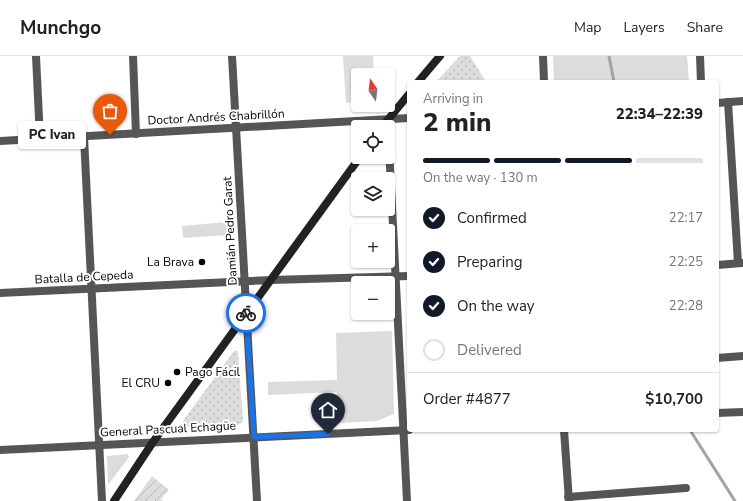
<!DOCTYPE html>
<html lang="en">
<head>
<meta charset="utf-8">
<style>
	:root { --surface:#fff; --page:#f6f6f6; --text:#222; --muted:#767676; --line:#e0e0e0; --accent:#111827 }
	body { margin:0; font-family:"Nunito Sans",sans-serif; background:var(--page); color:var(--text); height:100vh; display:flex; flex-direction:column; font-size:15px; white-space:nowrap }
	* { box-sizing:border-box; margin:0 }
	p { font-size:13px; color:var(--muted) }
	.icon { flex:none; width:22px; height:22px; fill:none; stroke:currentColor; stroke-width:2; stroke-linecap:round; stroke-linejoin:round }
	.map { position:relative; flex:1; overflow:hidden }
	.sheet { position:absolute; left:407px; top:24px; width:312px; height:352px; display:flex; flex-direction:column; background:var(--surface); border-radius:4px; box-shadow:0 1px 3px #0004 }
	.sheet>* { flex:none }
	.needle { width:26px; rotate:346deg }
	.controls { position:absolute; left:351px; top:12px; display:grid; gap:8px }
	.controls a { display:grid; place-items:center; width:44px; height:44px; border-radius:4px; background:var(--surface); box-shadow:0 1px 3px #0004; font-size:20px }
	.pin { position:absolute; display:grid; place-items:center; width:34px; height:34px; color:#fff; margin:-41px -17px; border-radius:50% 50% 50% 0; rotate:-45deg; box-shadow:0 0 4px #0007 }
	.pin .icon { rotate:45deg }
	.courier { position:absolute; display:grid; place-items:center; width:40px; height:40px; margin:-20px; border:3px solid #1a73e8; border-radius:50%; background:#fff; color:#222; box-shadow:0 1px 5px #0007 }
	.bubble { position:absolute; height:28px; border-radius:4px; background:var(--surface); box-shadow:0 1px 3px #0004; font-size:13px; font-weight:800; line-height:28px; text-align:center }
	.summary em { font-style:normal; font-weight:800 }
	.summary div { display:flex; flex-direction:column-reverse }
	.summary { display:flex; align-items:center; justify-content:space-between; height:68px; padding:0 16px }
	h1 { font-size:26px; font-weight:800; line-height:30px }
	.bar { display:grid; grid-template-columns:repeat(4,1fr); gap:6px 4px; align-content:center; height:48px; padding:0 16px }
	.bar i { height:5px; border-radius:3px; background:var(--line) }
	.bar .selected { background:var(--accent) }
	.bar p { grid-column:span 4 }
	.line { display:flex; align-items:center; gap:10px; padding:0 16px; border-top:1px solid var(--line) }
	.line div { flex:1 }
	ol { padding:0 16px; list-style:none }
	li { display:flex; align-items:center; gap:12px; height:44px }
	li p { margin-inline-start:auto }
	li .icon { padding:4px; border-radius:50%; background:var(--accent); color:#fff; stroke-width:4 }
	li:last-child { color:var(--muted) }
	li i { width:22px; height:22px; border:2px solid var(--line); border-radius:50% }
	header { display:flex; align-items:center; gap:24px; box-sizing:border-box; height:56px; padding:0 20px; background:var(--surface); border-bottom:1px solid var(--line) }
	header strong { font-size:19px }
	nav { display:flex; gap:22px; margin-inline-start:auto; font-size:14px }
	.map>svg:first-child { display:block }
	.grass { fill:#dcdcdc }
	.park { fill:url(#park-dots) }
	.garden { fill:url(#garden-furrows) }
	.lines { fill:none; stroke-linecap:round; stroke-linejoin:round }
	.stream { stroke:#a3a3a3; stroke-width:3 }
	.street { stroke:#555; stroke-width:8 }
	.secondary { stroke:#222; stroke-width:8 }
	.done { stroke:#595959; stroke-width:4; stroke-dasharray:0 7.2 }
	.route { stroke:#1a73e8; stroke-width:5 }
	.poi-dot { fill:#000; stroke:#fff; stroke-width:1.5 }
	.labels { text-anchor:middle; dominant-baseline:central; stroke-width:4; stroke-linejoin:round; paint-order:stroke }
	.street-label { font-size:12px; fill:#000; stroke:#fff }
	.poi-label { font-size:12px; fill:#000; stroke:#fff; text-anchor:end }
</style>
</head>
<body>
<header>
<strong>Munchgo</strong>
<nav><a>Map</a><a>Layers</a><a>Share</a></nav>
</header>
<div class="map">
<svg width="743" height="445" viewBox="0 0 743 445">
	<defs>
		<pattern id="park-dots" width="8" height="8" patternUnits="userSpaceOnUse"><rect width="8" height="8" fill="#dcdcdc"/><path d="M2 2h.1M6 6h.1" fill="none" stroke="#bbb" stroke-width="1.8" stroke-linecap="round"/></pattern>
		<pattern id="garden-furrows" width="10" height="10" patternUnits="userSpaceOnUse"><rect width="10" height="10" fill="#dcdcdc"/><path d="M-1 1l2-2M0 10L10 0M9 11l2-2" fill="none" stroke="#bbb"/></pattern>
	</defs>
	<rect width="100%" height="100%" fill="#fff"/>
	<g class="grass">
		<polygon points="343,0 373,0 374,19 358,19 358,46 346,47"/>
		<polygon points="553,0 687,0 689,26 554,26"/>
		<polygon points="228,166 229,179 183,182 182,170"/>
		<polygon points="392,275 394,358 377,365 338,367 337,336 268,339 268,326 337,324 336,277"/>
		<polygon points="128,398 129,401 108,429 107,400"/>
	</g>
	<g class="park">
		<polygon points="460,0 470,0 486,26 436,26"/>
		<polygon points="236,294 238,296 243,366 238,369 188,371 184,368 183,365 234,295"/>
	</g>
	<polygon class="garden" points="152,420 169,434 161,443 164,445 134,445"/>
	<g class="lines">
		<g class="stream">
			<polyline points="609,0 614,26"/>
			<polyline points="690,374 735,445"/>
		</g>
		<g class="street">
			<polyline points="36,0 40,83"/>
			<polyline points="133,0 136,78"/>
			<polyline points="232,0 257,445"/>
			<polyline points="543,0 544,26"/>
			<polyline points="700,0 701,26"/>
			<polyline points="728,46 738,207"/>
			<polyline points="717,47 743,45"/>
			<polyline points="388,71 407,445"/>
			<polyline points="84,81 102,445"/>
			<polyline points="0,85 409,62"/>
			<polyline points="717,209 742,207"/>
			<polyline points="0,237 272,224 409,220"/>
			<polyline points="717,302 743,300"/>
			<polyline points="717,357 743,356"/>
			<polyline points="564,374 569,445"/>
			<polyline points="0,394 409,374"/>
			<polyline points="568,441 686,432"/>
		</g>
		<g class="secondary">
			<polyline points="418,26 440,0"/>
			<polyline points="382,71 409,38"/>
			<polyline points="114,445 153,386 360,101"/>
		</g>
	</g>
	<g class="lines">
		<polyline class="done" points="110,79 236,72 246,257"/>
		<polyline class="route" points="246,257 254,381 328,378"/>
	</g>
	<g class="poi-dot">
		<circle cx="202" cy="206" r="4"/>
		<circle cx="177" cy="316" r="4"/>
		<circle cx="168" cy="327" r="4"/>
	</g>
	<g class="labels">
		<g class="street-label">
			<text transform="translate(216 61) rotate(-3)">Doctor Andrés Chabrillón</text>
			<text transform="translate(230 175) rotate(-93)">Damián Pedro Garat</text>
			<text transform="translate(84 221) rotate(-3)">Batalla de Cepeda</text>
			<text transform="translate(168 373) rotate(-3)">General Pascual Echagüe</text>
		</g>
		<g class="poi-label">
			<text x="194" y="206">La Brava</text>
			<text x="185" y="316" text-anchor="start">Pago Fácil</text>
			<text x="160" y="327">El CRU</text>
		</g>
	</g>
</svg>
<div class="controls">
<a><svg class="needle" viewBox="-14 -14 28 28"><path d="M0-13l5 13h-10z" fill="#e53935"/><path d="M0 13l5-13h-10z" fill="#767676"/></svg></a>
<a><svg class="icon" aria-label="locate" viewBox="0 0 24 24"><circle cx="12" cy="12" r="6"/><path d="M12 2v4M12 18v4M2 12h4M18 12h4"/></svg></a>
<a><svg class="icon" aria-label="layers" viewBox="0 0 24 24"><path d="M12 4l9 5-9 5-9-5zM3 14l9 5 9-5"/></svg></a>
<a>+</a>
<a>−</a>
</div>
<div class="pin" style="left:110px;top:79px;background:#ea580c"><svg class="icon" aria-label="bag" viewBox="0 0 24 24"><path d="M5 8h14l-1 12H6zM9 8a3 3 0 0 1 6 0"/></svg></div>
<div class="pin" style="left:328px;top:378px;background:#1f2937"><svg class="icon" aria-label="home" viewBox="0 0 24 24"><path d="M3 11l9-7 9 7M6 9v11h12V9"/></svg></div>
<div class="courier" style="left:246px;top:257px"><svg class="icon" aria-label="bike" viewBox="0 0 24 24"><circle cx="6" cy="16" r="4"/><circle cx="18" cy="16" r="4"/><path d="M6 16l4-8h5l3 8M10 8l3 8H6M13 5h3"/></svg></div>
<div class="bubble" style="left:18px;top:65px;width:68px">PC Ivan</div>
<section class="sheet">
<div class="summary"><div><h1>2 min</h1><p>Arriving in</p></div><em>22:34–22:39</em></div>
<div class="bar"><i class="selected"></i><i class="selected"></i><i class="selected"></i><i></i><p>On the way · 130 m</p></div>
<ol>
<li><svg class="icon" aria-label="check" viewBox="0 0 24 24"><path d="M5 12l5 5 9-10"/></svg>Confirmed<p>22:17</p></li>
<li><svg class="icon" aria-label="check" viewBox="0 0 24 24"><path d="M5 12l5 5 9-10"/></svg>Preparing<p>22:25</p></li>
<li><svg class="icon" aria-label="check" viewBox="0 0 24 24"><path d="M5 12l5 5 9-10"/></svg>On the way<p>22:28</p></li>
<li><i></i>Delivered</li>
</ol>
<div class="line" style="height:52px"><div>Order #4877</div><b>$10,700</b></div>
</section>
</div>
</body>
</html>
